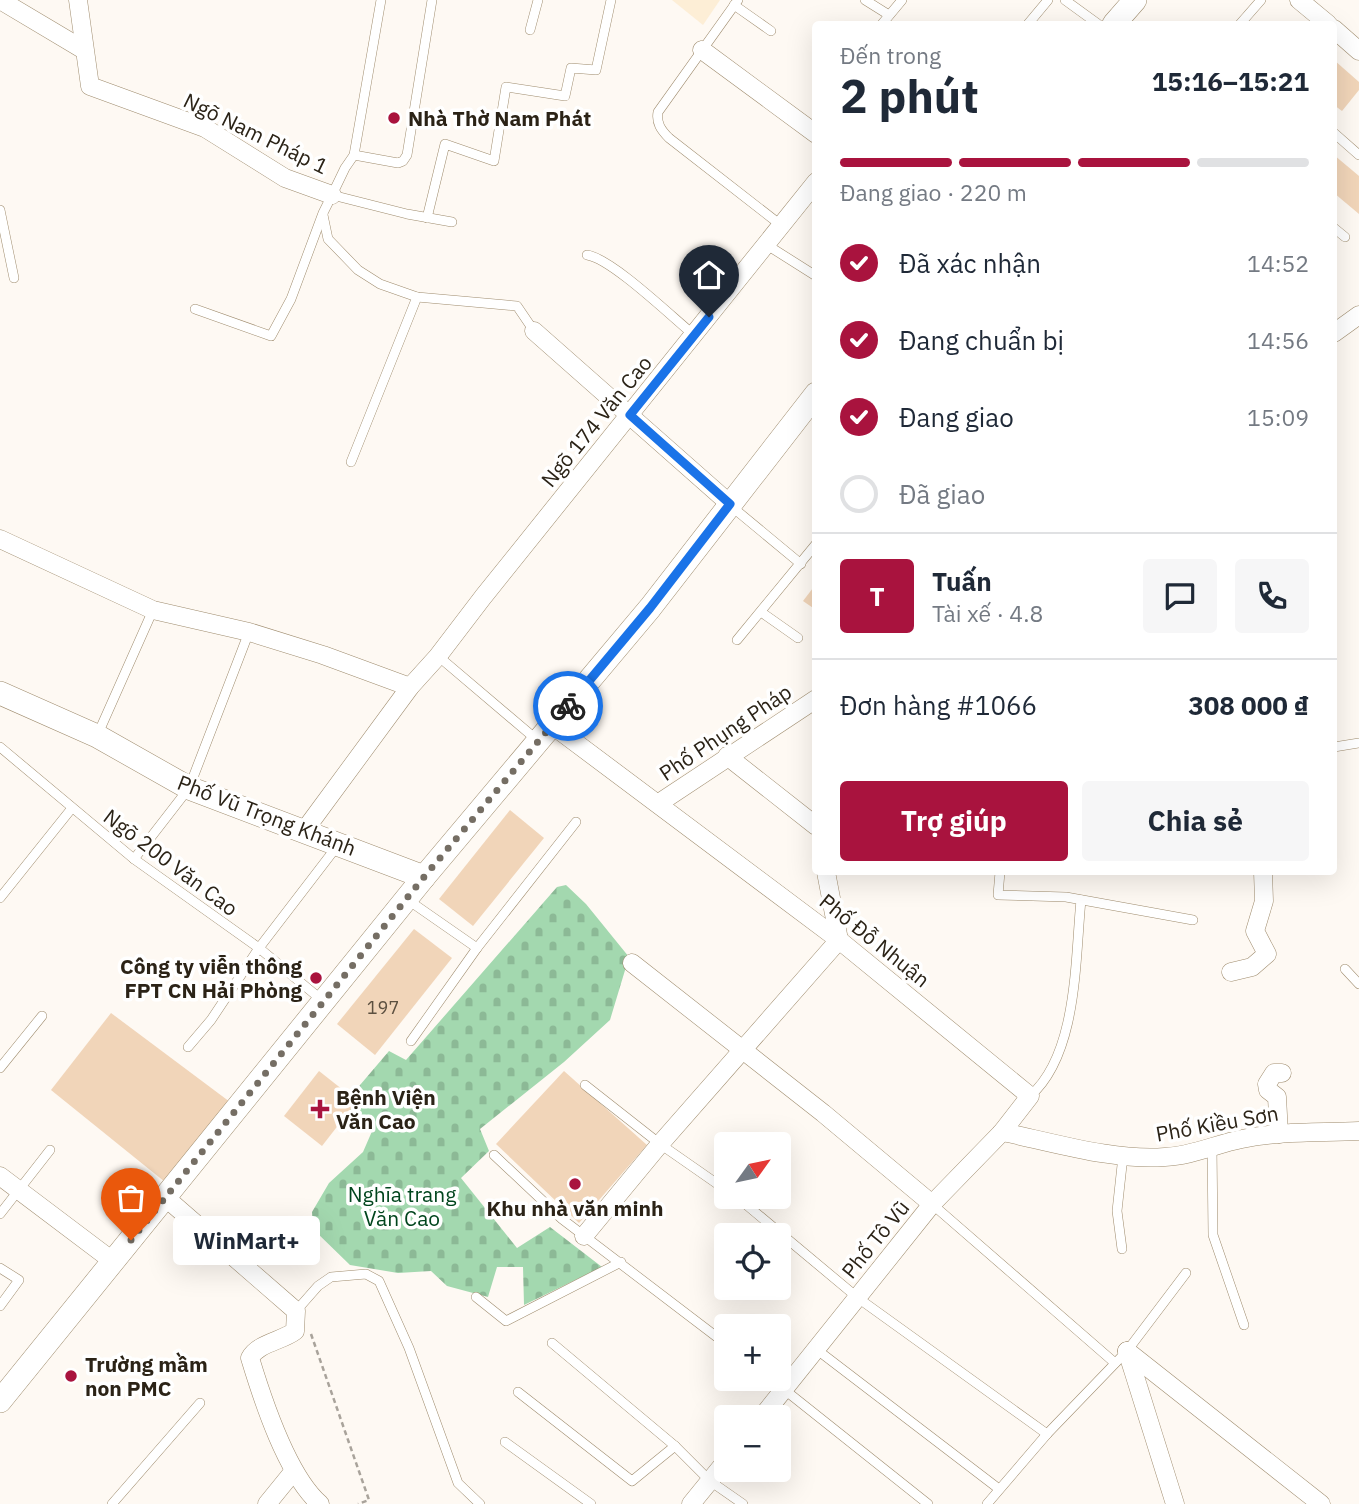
<!DOCTYPE html>
<html lang="vi">
<head>
<meta charset="utf-8">
<style>
	:root { --surface:#fff; --page:#f6f6f7; --text:#1f2937; --muted:#747a83; --line:#e0e1e3; --accent:#a9133e }
	body { margin:0; font-family:"IBM Plex Sans",sans-serif; background:var(--page); color:var(--text); height:100vh; display:flex; flex-direction:column; font-size:26px; white-space:nowrap }
	* { box-sizing:border-box; margin:0 }
	p { font-size:23px; color:var(--muted) }
	.icon { flex:none; width:38px; height:38px; fill:none; stroke:currentColor; stroke-width:2; stroke-linecap:round; stroke-linejoin:round }
	.map { position:relative; flex:1; overflow:hidden }
	.details { position:absolute; left:812px; top:21px; width:525px; height:854px; display:flex; flex-direction:column; background:var(--surface); border-radius:7px; box-shadow:0 7px 28px #0002 }
	.details>* { flex:none }
	.needle { width:46px; rotate:57deg }
	.tools { position:absolute; left:714px; top:1132px; display:grid; gap:14px }
	.tools a { display:grid; place-items:center; width:77px; height:77px; border-radius:7px; background:var(--surface); box-shadow:0 7px 28px #0002; font-size:35px }
	.pin { position:absolute; display:grid; place-items:center; width:60px; height:60px; color:#fff; margin:-72px -30px; border-radius:50% 50% 50% 0; rotate:-45deg; box-shadow:0 0 7px #0007 }
	.pin .icon { rotate:45deg }
	.courier { position:absolute; display:grid; place-items:center; width:70px; height:70px; margin:-35px; border:5px solid #1a73e8; border-radius:50%; background:#fff; color:#222; box-shadow:0 2px 9px #0007 }
	.bubble { position:absolute; height:49px; border-radius:7px; background:var(--surface); box-shadow:0 7px 28px #0002; font-size:23px; font-weight:800; line-height:49px; text-align:center }
	.summary em { font-style:normal; font-weight:800 }
	.summary div { display:flex; flex-direction:column-reverse }
	.summary { display:flex; align-items:center; justify-content:space-between; height:119px; padding:0 28px }
	h1 { font-size:46px; font-weight:800; line-height:52px }
	.bar { display:grid; grid-template-columns:repeat(4,1fr); gap:10px 7px; align-content:center; height:84px; padding:0 28px }
	.bar i { height:9px; border-radius:5px; background:var(--line) }
	.bar .on { background:var(--accent) }
	.bar p { grid-column:span 4 }
	.line { display:flex; align-items:center; gap:18px; padding:0 28px; border-top:2px solid var(--line) }
	.line div { flex:1 }
	.round { display:grid; place-items:center; flex:none; width:74px; height:74px; border-radius:7px; background:var(--page) }
	ol { padding:0 28px; list-style:none }
	li { display:flex; align-items:center; gap:21px; height:77px }
	li p { margin-inline-start:auto }
	li .icon { padding:7px; border-radius:50%; background:var(--accent); color:#fff; stroke-width:4 }
	li:last-child { color:var(--muted) }
	li i { width:38px; height:38px; border:4px solid var(--line); border-radius:50% }
	.cta { display:flex; gap:14px; margin-top:auto; padding:14px 28px }
	.cta a { flex:1; height:80px; border-radius:7px; background:var(--accent); color:#fff; font-size:28px; font-weight:800; line-height:80px; text-align:center }
	.cta a+a { background:var(--page); color:var(--text) }
	.map>svg:first-child { display:block }
	.built { fill:#fdeed6 }
	.cemetery { fill:url(#cemetery-stones) }
	.building { fill:#f1d5b9 }
	.lines { fill:none; stroke-linecap:round; stroke-linejoin:round }
	.service-casing { stroke:#9f8c6e; stroke-width:10 }
	.minor-casing { stroke:#9f8c6e; stroke-width:19 }
	.tertiary-casing { stroke:#9f8c6e; stroke-width:24 }
	.path { stroke:#a9a39b; stroke-width:2.5; stroke-dasharray:5 3.5; stroke-linecap:butt }
	.service { stroke:#fff; stroke-width:9 }
	.minor { stroke:#fff; stroke-width:18 }
	.tertiary { stroke:#fff; stroke-width:23 }
	.done { stroke:#756e64; stroke-width:7; stroke-dasharray:0 12.6 }
	.route { stroke:#1a73e8; stroke-width:9 }
	.poi-dot { fill:#a9133e; stroke:#fff; stroke-width:2.5 }
	.labels { text-anchor:middle; dominant-baseline:central; stroke-width:7; stroke-linejoin:round; paint-order:stroke }
	.number-label { font-size:18px; fill:#5c5040 }
	.poi-label { font-size:21px; font-weight:bold; fill:#2b2317; stroke:#fff; text-anchor:start }
	.street-label { font-size:21px; fill:#2b2317; stroke:#fff }
	.park-label { font-size:21px; fill:#00451d; stroke:#fff }
</style>
</head>
<body>
<div class="map">
<svg width="1359" height="1504" viewBox="0 0 1359 1504">
	<defs>
		<pattern id="cemetery-stones" width="16" height="16" patternUnits="userSpaceOnUse" patternTransform="scale(1.75)"><rect width="16" height="16" fill="#a3d8af"/><path d="M2 7V4a2 2 0 0 1 4 0v3zM10 15v-3a2 2 0 0 1 4 0v3z" fill="#8cb996"/></pattern>
	</defs>
	<rect width="100%" height="100%" fill="#fef9f3"/>
	<polygon class="built" points="672,0 720,0 703,25"/>
	<polygon class="cemetery" points="566,885 586,904 629,957 610,1020 564,1062 480,1129 489,1151 461,1178 517,1248 550,1227 602,1267 524,1305 523,1267 497,1267 488,1297 447,1286 431,1271 398,1273 350,1265 313,1229 312,1212 329,1183 363,1152 373,1129 343,1105 389,1051 406,1060 557,887"/>
	<g class="building">
		<polygon points="1334,60 1359,82 1359,90 1342,111 1334,105"/>
		<polygon points="1334,155 1359,176 1359,214 1334,193"/>
		<polygon points="816,584 816,610 803,601"/>
		<polygon points="510,810 544,838 473,926 439,899"/>
		<polygon points="414,929 452,958 375,1055 337,1024"/>
		<polygon points="111,1013 230,1102 165,1182 51,1090"/>
		<polygon points="319,1071 357,1101 322,1146 284,1116"/>
		<polygon points="564,1071 647,1145 579,1223 496,1144"/>
	</g>
	<g class="lines">
		<defs>
			<g id="service">
				<path d="M738,0L658,112C656,123 661,130 669,138L782,226"/>
				<polyline points="865,0 889,15"/>
				<polyline points="1065,0 1098,24"/>
				<polyline points="734,5 771,31"/>
				<polyline points="882,24 902,0"/>
				<polyline points="1028,24 1048,0"/>
				<polyline points="1240,24 1261,0"/>
				<polyline points="530,30 538,0"/>
				<polyline points="1334,133 1359,155"/>
				<polyline points="354,155 398,163 403,161 407,155 432,0"/>
				<polyline points="332,195 345,168 354,155 381,0"/>
				<polyline points="0,210 14,278"/>
				<polyline points="323,215 328,239 358,270 380,284 417,297 517,306 534,331"/>
				<polyline points="427,218 445,144 494,161 506,87 565,96 571,68 596,70 611,0"/>
				<polyline points="1334,228 1345,237"/>
				<polyline points="767,245 816,276"/>
				<path d="M587,255C611,258 672,317 694,335"/>
				<polyline points="195,309 271,336 291,299 323,213 332,195 407,214 452,222"/>
				<polyline points="351,462 417,297"/>
				<polyline points="731,506 801,564"/>
				<polyline points="761,612 798,638"/>
				<polyline points="737,640 816,544"/>
				<polyline points="438,656 537,740"/>
				<polyline points="97,736 153,610"/>
				<polyline points="0,747 134,859 259,948 323,1001"/>
				<polyline points="1334,747 1359,743"/>
				<polyline points="134,859 189,788 249,632"/>
				<polyline points="1000,872 998,895 1066,897 1193,920"/>
				<polyline points="0,898 72,808"/>
				<polyline points="408,900 477,948 576,822"/>
				<polyline points="1345,969 1359,984"/>
				<polyline points="411,1041 477,948"/>
				<polyline points="188,1047 211,1020 259,948 338,845"/>
				<polyline points="0,1068 42,1016"/>
				<polyline points="585,1085 660,1144 726,1190"/>
				<path d="M1030,1096C1078,1054 1075,959 1081,900"/>
				<polyline points="1212,1147 1213,1235 1244,1325"/>
				<polyline points="494,1155 562,1219 726,1344"/>
				<polyline points="737,1197 858,1298 1047,1434"/>
				<polyline points="932,1204 1115,1363"/>
				<polyline points="0,1214 50,1150"/>
				<polyline points="1122,1249 1117,1211 1123,1156"/>
				<polyline points="0,1268 19,1280 0,1306"/>
				<polyline points="476,1297 506,1321 621,1262"/>
				<polyline points="296,1311 318,1286 331,1277 366,1274 379,1281 409,1348 458,1483 480,1504"/>
				<polyline points="552,1343 675,1446"/>
				<polyline points="816,1349 999,1489"/>
				<polyline points="771,1379 928,1504"/>
				<polyline points="518,1392 632,1481 675,1446 710,1481 743,1504"/>
				<polyline points="505,1442 591,1504"/>
				<polyline points="112,1504 200,1403"/>
				<polyline points="987,1504 1047,1434 1127,1351 1186,1273"/>
			</g>
			<g id="minor">
				<polyline points="0,0 84,50"/>
				<polyline points="78,0 90,86 205,128 285,178 332,195"/>
				<polyline points="1299,0 1328,24"/>
				<polyline points="1334,29 1359,51"/>
				<polyline points="702,50 816,134"/>
				<polyline points="534,331 730,504"/>
				<polyline points="1334,333 1359,315"/>
				<polyline points="0,539 153,610 249,632 323,655 410,687"/>
				<polyline points="552,725 839,940 1030,1096 1002,1132 932,1204 761,1418"/>
				<polyline points="727,756 816,826"/>
				<polyline points="659,803 816,699"/>
				<polyline points="304,831 410,687 438,656 483,597 816,182"/>
				<polyline points="632,963 823,1113 932,1204"/>
				<polyline points="1231,972 1252,967 1267,954 1255,931 1264,901 1263,872"/>
				<path d="M1002,1132C1053,1142 1112,1161 1165,1157C1192,1156 1216,1144 1242,1139C1280,1131 1320,1133 1359,1131"/>
				<polyline points="1279,1134 1277,1097 1268,1090 1267,1084 1274,1073 1282,1073"/>
				<polyline points="0,1176 114,1262"/>
				<path d="M166,1198L296,1311L295,1331C282,1341 258,1343 250,1358C263,1401 287,1475 320,1504"/>
				<polyline points="584,1236 660,1144 839,940 826,872"/>
				<polyline points="1127,1351 1321,1504"/>
				<polyline points="1127,1351 1175,1504"/>
				<polyline points="267,1504 293,1472"/>
				<polyline points="691,1504 726,1461"/>
			</g>
			<g id="tertiary">
				<polyline points="1114,24 1135,0"/>
				<polyline points="0,693 97,736 189,788 424,877"/>
				<polyline points="0,1401 424,877 650,608 816,394"/>
			</g>
		</defs>
		<use href="#service" class="service-casing"/>
		<use href="#minor" class="minor-casing"/>
		<use href="#tertiary" class="tertiary-casing"/>
		<polyline class="path" points="311,1334 369,1500 358,1504"/>
		<use href="#service" class="service"/>
		<use href="#minor" class="minor"/>
		<use href="#tertiary" class="tertiary"/>
	</g>
	<g class="lines">
		<polyline class="done" points="131,1240 424,877 568,706"/>
		<polyline class="route" points="568,706 650,608 730,504 630,415 709,317"/>
	</g>
	<g class="poi-dot">
		<circle cx="394" cy="118" r="7"/>
		<circle cx="316" cy="978" r="7"/>
		<path d="M316.5 1098.5h7v7h7v7h-7v7h-7v-7h-7v-7h7z"/>
		<circle cx="575" cy="1184" r="7"/>
		<circle cx="71" cy="1376" r="7"/>
	</g>
	<g class="labels">
		<g class="number-label">
			<text x="383" y="1007">197</text>
		</g>
		<g class="poi-label">
			<text x="408" y="118">Nhà Thờ Nam Phát</text>
			<text x="302" y="966" text-anchor="end">Công ty viễn thông<tspan x="302" dy="24">FPT CN Hải Phòng</tspan></text>
			<text x="336" y="1097">Bệnh Viện<tspan x="336" dy="24">Văn Cao</tspan></text>
			<text x="575" y="1208" text-anchor="middle">Khu nhà văn minh</text>
			<text x="85" y="1364">Trường mầm<tspan x="85" dy="24">non PMC</tspan></text>
		</g>
		<g class="street-label">
			<text transform="translate(256 133) rotate(26)">Ngõ Nam Pháp 1</text>
			<text transform="translate(596 421) rotate(-51)">Ngõ 174 Văn Cao</text>
			<text transform="translate(725 732) rotate(-34)">Phố Phụng Pháp</text>
			<text transform="translate(267 815) rotate(21)">Phố Vũ Trọng Khánh</text>
			<text transform="translate(171 862) rotate(37)">Ngõ 200 Văn Cao</text>
			<text transform="translate(875 940) rotate(39)">Phố Đỗ Nhuận</text>
			<text transform="translate(1217 1123) rotate(-10)">Phố Kiều Sơn</text>
			<text transform="translate(875 1239) rotate(-51)">Phố Tô Vũ</text>
		</g>
		<g class="park-label">
			<text x="402" y="1194">Nghĩa trang<tspan x="402" dy="24">Văn Cao</tspan></text>
		</g>
	</g>
</svg>
<div class="tools">
<a><svg class="needle" viewBox="-14 -14 28 28"><path d="M0-13l5 13h-10z" fill="#e53935"/><path d="M0 13l5-13h-10z" fill="#747a83"/></svg></a>
<a><svg class="icon" aria-label="locate" viewBox="0 0 24 24"><circle cx="12" cy="12" r="6"/><path d="M12 2v4M12 18v4M2 12h4M18 12h4"/></svg></a>
<a>+</a>
<a>−</a>
</div>
<div class="pin" style="left:131px;top:1240px;background:#ea580c"><svg class="icon" aria-label="bag" viewBox="0 0 24 24"><path d="M5 8h14l-1 12H6zM9 8a3 3 0 0 1 6 0"/></svg></div>
<div class="pin" style="left:709px;top:317px;background:#1f2937"><svg class="icon" aria-label="home" viewBox="0 0 24 24"><path d="M3 11l9-7 9 7M6 9v11h12V9"/></svg></div>
<div class="courier" style="left:568px;top:706px"><svg class="icon" aria-label="bike" viewBox="0 0 24 24"><circle cx="6" cy="16" r="4"/><circle cx="18" cy="16" r="4"/><path d="M6 16l4-8h5l3 8M10 8l3 8H6M13 5h3"/></svg></div>
<div class="bubble" style="left:173px;top:1216px;width:147px">WinMart+</div>
<section class="details">
<div class="summary"><div><h1>2 phút</h1><p>Đến trong</p></div><em>15:16–15:21</em></div>
<div class="bar"><i class="on"></i><i class="on"></i><i class="on"></i><i></i><p>Đang giao · 220 m</p></div>
<ol>
<li><svg class="icon" aria-label="check" viewBox="0 0 24 24"><path d="M5 12l5 5 9-10"/></svg>Đã xác nhận<p>14:52</p></li>
<li><svg class="icon" aria-label="check" viewBox="0 0 24 24"><path d="M5 12l5 5 9-10"/></svg>Đang chuẩn bị<p>14:56</p></li>
<li><svg class="icon" aria-label="check" viewBox="0 0 24 24"><path d="M5 12l5 5 9-10"/></svg>Đang giao<p>15:09</p></li>
<li><i></i>Đã giao</li>
</ol>
<div class="line" style="height:126px"><b class="round" style="background:var(--accent);color:#fff">T</b><div><b>Tuấn</b><p>Tài xế · 4.8</p></div><a class="round"><svg class="icon" aria-label="chat" viewBox="0 0 24 24"><path d="M4 5h16v11H9l-5 4z"/></svg></a><a class="round"><svg class="icon" aria-label="phone" viewBox="0 0 24 24"><path d="M5 4h4l2 5-3 2q2 4 5 5l2-3 5 2v4C11 20 4 13 5 4z"/></svg></a></div>
<div class="line" style="height:91px"><div>Đơn hàng #1066</div><b>308 000 ₫</b></div>
<div class="cta"><a>Trợ giúp</a><a>Chia sẻ</a></div>
</section>
</div>
</body>
</html>
